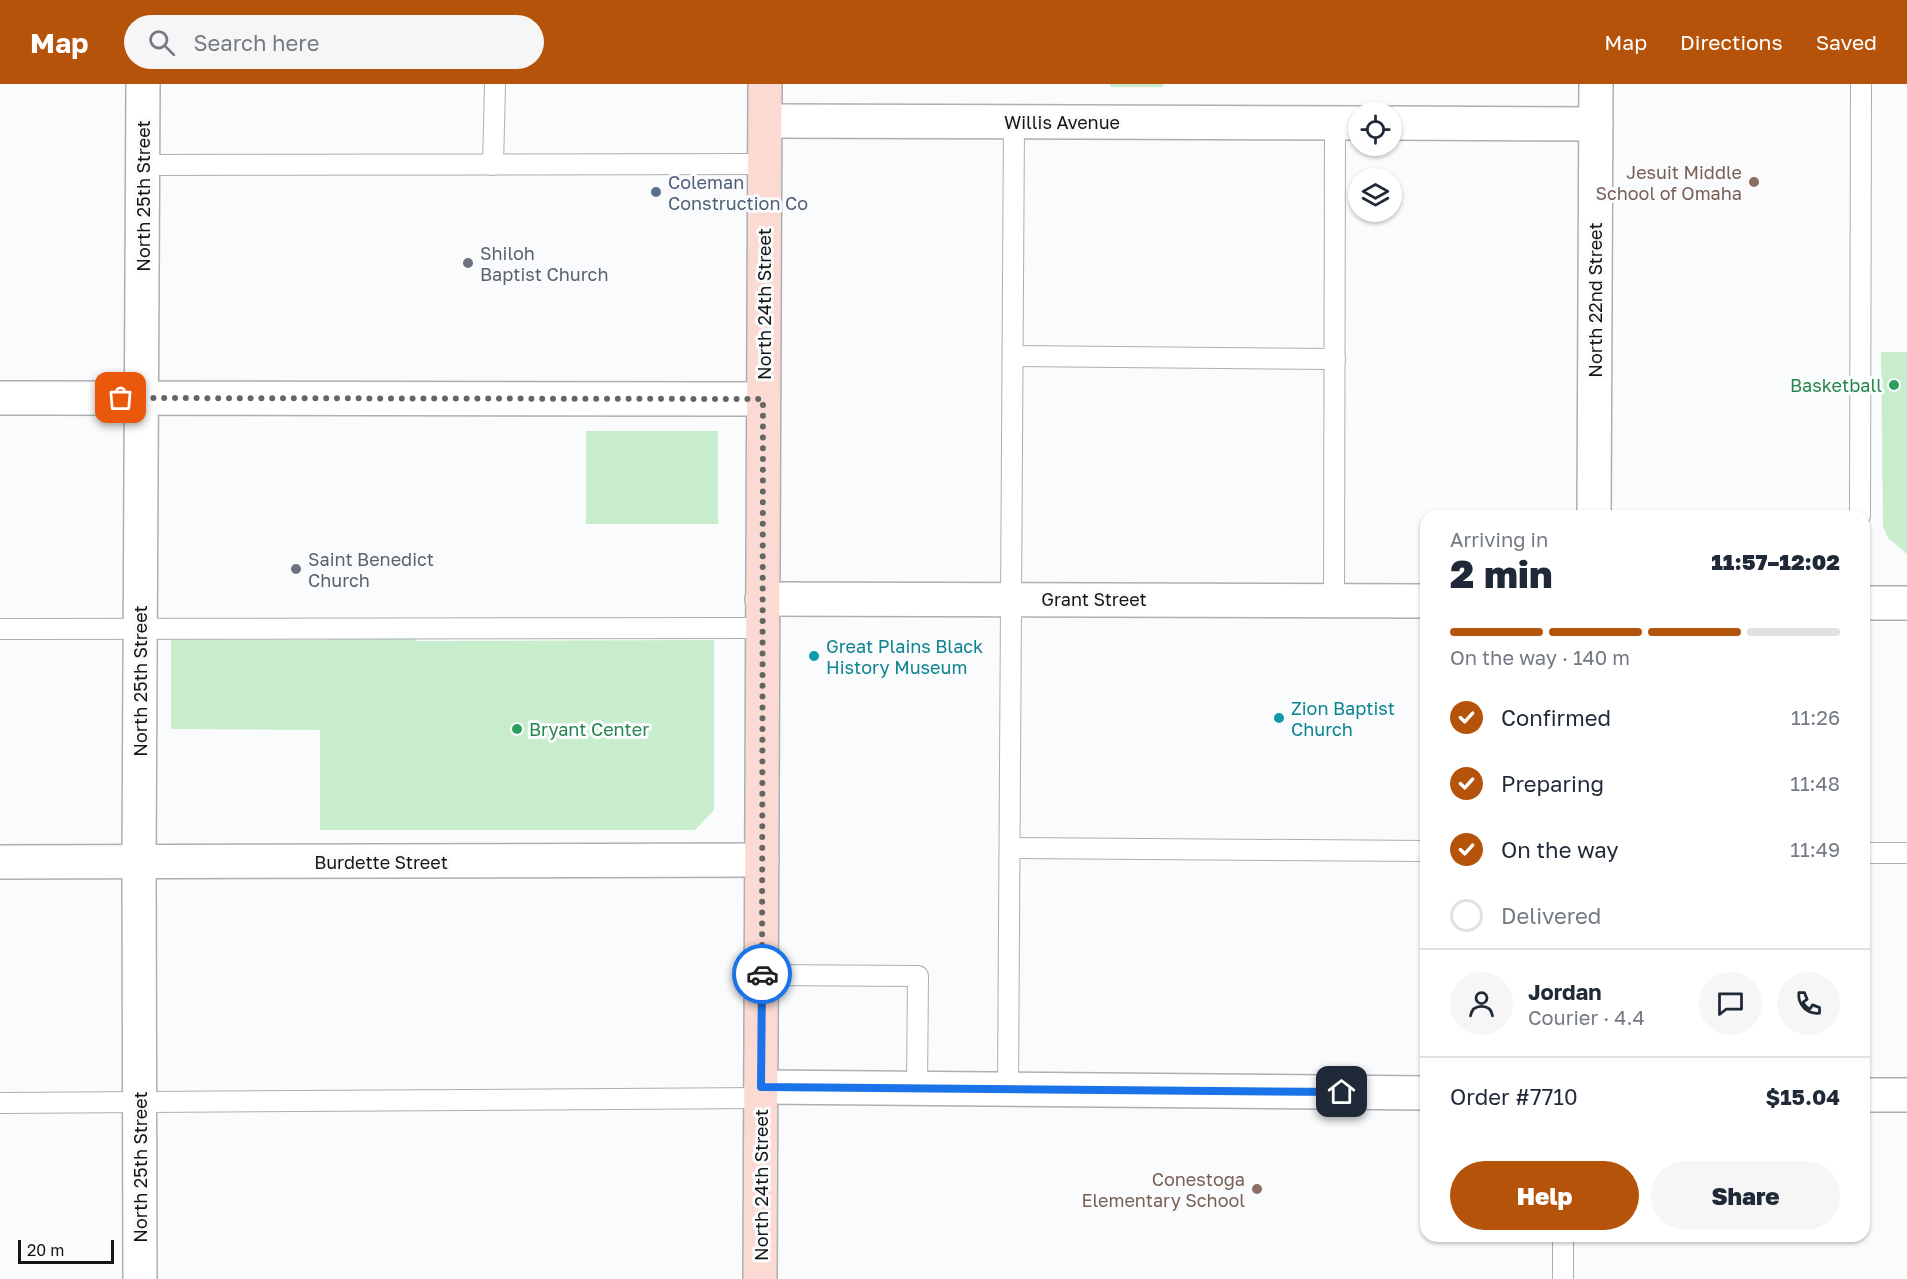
<!DOCTYPE html>
<html lang="en">
<head>
<meta charset="utf-8">
<style>
	:root { --surface:#fff; --page:#f6f6f7; --text:#1f2937; --muted:#747a83; --line:#e0e1e3; --accent:#b45309 }
	body { margin:0; font-family:"Golos Text",sans-serif; background:var(--page); color:var(--text); height:100vh; display:flex; flex-direction:column; font-size:22px; white-space:nowrap }
	* { box-sizing:border-box; margin:0 }
	p { font-size:20px; color:var(--muted) }
	.icon { flex:none; width:33px; height:33px; fill:none; stroke:currentColor; stroke-width:2; stroke-linecap:round; stroke-linejoin:round }
	.map { position:relative; flex:1; overflow:hidden }
	.sheet { position:absolute; left:1420px; top:426px; width:450px; height:732px; display:flex; flex-direction:column; background:var(--surface); border-radius:18px; box-shadow:0 2px 4px #0004 }
	.sheet>* { flex:none }
	.tools { position:absolute; left:1348px; top:18px; display:grid; gap:12px }
	.tools a { display:grid; place-items:center; width:54px; height:54px; border-radius:50%; background:var(--surface); box-shadow:0 2px 4px #0004; font-size:30px }
	.scale { position:absolute; left:18px; bottom:15px; width:96px; box-sizing:border-box; padding-left:6px; border:3px solid #141515; border-top:0; font-size:16px; line-height:21px; white-space:nowrap; color:#141515; -webkit-text-stroke:4px #f9fbfd; paint-order:stroke }
	.pin { position:absolute; display:grid; place-items:center; width:51px; height:51px; color:#fff; margin:-26px; border-radius:12px; box-shadow:0 3px 9px #0006 }
	.courier { position:absolute; display:grid; place-items:center; width:60px; height:60px; margin:-30px; border:4px solid #1a73e8; border-radius:50%; background:#fff; color:#222; box-shadow:0 2px 8px #0007 }
	.head em { font-style:normal; font-weight:800 }
	.head div { display:flex; flex-direction:column-reverse }
	.head { display:flex; align-items:center; justify-content:space-between; height:102px; padding:0 30px }
	h1 { font-size:39px; font-weight:800; line-height:45px }
	.bar { display:grid; grid-template-columns:repeat(4,1fr); gap:9px 6px; align-content:center; height:72px; padding:0 30px }
	.bar i { height:8px; border-radius:4px; background:var(--line) }
	.bar .current { background:var(--accent) }
	.bar p { grid-column:span 4 }
	.line { display:flex; align-items:center; gap:15px; padding:0 30px; border-top:2px solid var(--line) }
	.line div { flex:1 }
	.round { display:grid; place-items:center; flex:none; width:63px; height:63px; border-radius:32px; background:var(--page) }
	ol { padding:0 30px; list-style:none }
	li { display:flex; align-items:center; gap:18px; height:66px }
	li p { margin-inline-start:auto }
	li .icon { padding:6px; border-radius:50%; background:var(--accent); color:#fff; stroke-width:4 }
	li:last-child { color:var(--muted) }
	li i { width:33px; height:33px; border:3px solid var(--line); border-radius:50% }
	.button { display:flex; gap:12px; margin-top:auto; padding:12px 30px }
	.button a { flex:1; height:69px; border-radius:36px; background:var(--accent); color:#fff; font-size:24px; font-weight:800; line-height:69px; text-align:center }
	.button a+a { background:var(--page); color:var(--text) }
	header { display:flex; align-items:center; gap:36px; box-sizing:border-box; height:84px; padding:0 30px; background:var(--accent); color:#fff }
	header strong { font-size:28px }
	nav { display:flex; gap:33px; margin-inline-start:auto; font-size:21px }
	.search { width:420px; height:54px; background:var(--page); display:flex; align-items:center; gap:15px; box-sizing:border-box; padding:0 21px; border-radius:33px; color:var(--muted); font-size:22px }
	.map>svg:first-child { display:block }
	.green { fill:#c7edcc }
	.lines { fill:none; stroke-linecap:round; stroke-linejoin:round }
	.service-casing { stroke:#adafb1; stroke-width:22 }
	.minor-casing { stroke:#adafb1; stroke-width:36 }
	.secondary-casing { stroke:#adafb1; stroke-width:36 }
	.service { stroke:#fff; stroke-width:20 }
	.minor { stroke:#fff; stroke-width:33 }
	.secondary { stroke:#fadad2; stroke-width:33 }
	.done { stroke:#646666; stroke-width:6; stroke-dasharray:0 10.8 }
	.route { stroke:#1a73e8; stroke-width:8 }
	.education-dot { fill:#8d6e63; stroke:#f9fbfd; stroke-width:2 }
	.service-dot { fill:#5c6f8a; stroke:#f9fbfd; stroke-width:2 }
	.worship-dot { fill:#6b7280; stroke:#f9fbfd; stroke-width:2 }
	.leisure-dot { fill:#2e9e5b; stroke:#f9fbfd; stroke-width:2 }
	.culture-dot { fill:#0f9aa8; stroke:#f9fbfd; stroke-width:2 }
	.labels { text-anchor:middle; dominant-baseline:central; stroke-width:6; stroke-linejoin:round; paint-order:stroke }
	.street-label { font-size:18px; fill:#141515; stroke:#f9fbfd }
	.education-label { font-size:18px; fill:#785e54; stroke:#f9fbfd; text-anchor:end }
	.service-label { font-size:18px; fill:#4e5e75; stroke:#f9fbfd; text-anchor:start }
	.worship-label { font-size:18px; fill:#5b616d; stroke:#f9fbfd; text-anchor:start }
	.leisure-label { font-size:18px; fill:#27864d; stroke:#f9fbfd; text-anchor:end }
	.culture-label { font-size:18px; fill:#0d838f; stroke:#f9fbfd; text-anchor:start }
</style>
</head>
<body>
<header>
<strong>Map</strong>
<div class="search"><svg class="icon" aria-label="search" viewBox="0 0 24 24"><circle cx="10" cy="10" r="6"/><path d="M15 15l6 6"/></svg>Search here</div>
<nav><a>Map</a><a>Directions</a><a>Saved</a></nav>
</header>
<div class="map">
<svg width="1907" height="1195" viewBox="0 0 1907 1195">
	<rect width="100%" height="100%" fill="#f9fbfd"/>
	<g class="green">
		<rect x="1110" y="0" width="53" height="3"/>
		<polygon points="1881,268 1907,268 1907,470 1888,454 1883,442"/>
		<rect x="586" y="347" width="132" height="93"/>
		<polygon points="325,544 416,544 416,557 714,556 714,726 695,746 320,746 320,646 171,645 171,556 325,556"/>
	</g>
	<g class="lines">
		<defs>
			<g id="service">
				<polyline points="143,81 765,80"/>
				<polyline points="493,81 495,0"/>
				<polyline points="1013,272 1335,275"/>
				<polyline points="1860,432 1861,0"/>
				<polyline points="1334,516 1335,38"/>
				<polyline points="0,545 762,544"/>
				<polyline points="1010,764 1426,767"/>
				<polyline points="1864,769 1907,769"/>
				<polyline points="762,891 918,892 917,1004"/>
				<polyline points="1008,1006 1014,38"/>
				<polyline points="0,1019 761,1014"/>
				<polyline points="1563,1195 1563,1152"/>
			</g>
			<g id="minor">
				<polyline points="765,37 1359,39"/>
				<polyline points="1392,39 1596,40"/>
				<polyline points="0,314 763,315"/>
				<polyline points="1594,432 1596,0"/>
				<polyline points="762,515 1426,517"/>
				<polyline points="1864,519 1907,519"/>
				<polyline points="0,778 762,776"/>
				<polyline points="761,1003 1426,1009"/>
				<polyline points="1864,1011 1907,1011"/>
				<polyline points="140,1195 139,778 143,0"/>
			</g>
			<polyline id="secondary" points="760,1195 765,0"/>
		</defs>
		<use href="#service" class="service-casing"/>
		<use href="#minor" class="minor-casing"/>
		<use href="#secondary" class="secondary-casing"/>
		<use href="#service" class="service"/>
		<use href="#minor" class="minor"/>
		<use href="#secondary" class="secondary"/>
	</g>
	<g class="lines">
		<polyline class="done" points="121,314 763,315 762,890"/>
		<polyline class="route" points="762,890 761,1003 1342,1008"/>
	</g>
	<g class="education-dot">
		<circle cx="1754" cy="98" r="6"/>
		<circle cx="1257" cy="1105" r="6"/>
	</g>
	<circle class="service-dot" cx="656" cy="108" r="6"/>
	<g class="worship-dot">
		<circle cx="468" cy="179" r="6"/>
		<circle cx="296" cy="485" r="6"/>
	</g>
	<g class="leisure-dot">
		<circle cx="1894" cy="301" r="6"/>
		<circle cx="517" cy="645" r="6"/>
	</g>
	<g class="culture-dot">
		<circle cx="814" cy="572" r="6"/>
		<circle cx="1279" cy="634" r="6"/>
	</g>
	<g class="labels">
		<g class="street-label">
			<text x="1062" y="38">Willis Avenue</text>
			<text transform="translate(143 112) rotate(-90)">North 25th Street</text>
			<text transform="translate(1595 216) rotate(-90)">North 22nd Street</text>
			<text transform="translate(764 220) rotate(-90)">North 24th Street</text>
			<text x="1094" y="515">Grant Street</text>
			<text transform="translate(140 597) rotate(-90)">North 25th Street</text>
			<text x="381" y="778">Burdette Street</text>
			<text transform="translate(140 1083) rotate(-90)">North 25th Street</text>
			<text transform="translate(761 1101) rotate(-90)">North 24th Street</text>
		</g>
		<g class="education-label">
			<text x="1742" y="88">Jesuit Middle<tspan x="1742" dy="21">School of Omaha</tspan></text>
			<text x="1245" y="1095">Conestoga<tspan x="1245" dy="21">Elementary School</tspan></text>
		</g>
		<g class="service-label">
			<text x="668" y="98">Coleman<tspan x="668" dy="21">Construction Co</tspan></text>
		</g>
		<g class="worship-label">
			<text x="480" y="169">Shiloh<tspan x="480" dy="21">Baptist Church</tspan></text>
			<text x="308" y="475">Saint Benedict<tspan x="308" dy="21">Church</tspan></text>
		</g>
		<g class="leisure-label">
			<text x="1882" y="301">Basketball</text>
			<text x="529" y="645" text-anchor="start">Bryant Center</text>
		</g>
		<g class="culture-label">
			<text x="826" y="562">Great Plains Black<tspan x="826" dy="21">History Museum</tspan></text>
			<text x="1291" y="624">Zion Baptist<tspan x="1291" dy="21">Church</tspan></text>
		</g>
	</g>
</svg>
<div class="tools">
<a><svg class="icon" aria-label="locate" viewBox="0 0 24 24"><circle cx="12" cy="12" r="6"/><path d="M12 2v4M12 18v4M2 12h4M18 12h4"/></svg></a>
<a><svg class="icon" aria-label="layers" viewBox="0 0 24 24"><path d="M12 4l9 5-9 5-9-5zM3 14l9 5 9-5"/></svg></a>
</div>
<div class="scale">20 m</div>
<div class="pin" style="left:121px;top:314px;background:#ea580c"><svg class="icon" aria-label="bag" viewBox="0 0 24 24"><path d="M5 8h14l-1 12H6zM9 8a3 3 0 0 1 6 0"/></svg></div>
<div class="pin" style="left:1342px;top:1008px;background:#1f2937"><svg class="icon" aria-label="home" viewBox="0 0 24 24"><path d="M3 11l9-7 9 7M6 9v11h12V9"/></svg></div>
<div class="courier" style="left:762px;top:890px"><svg class="icon" aria-label="car" viewBox="0 0 24 24"><path d="M5 17H2v-5l4-1 3-4h7l3 4 3 1v5h-3M9 17h6M6 11h13"/><circle cx="7" cy="17" r="2"/><circle cx="17" cy="17" r="2"/></svg></div>
<section class="sheet">
<div class="head"><div><h1>2 min</h1><p>Arriving in</p></div><em>11:57–12:02</em></div>
<div class="bar"><i class="current"></i><i class="current"></i><i class="current"></i><i></i><p>On the way · 140 m</p></div>
<ol>
<li><svg class="icon" aria-label="check" viewBox="0 0 24 24"><path d="M5 12l5 5 9-10"/></svg>Confirmed<p>11:26</p></li>
<li><svg class="icon" aria-label="check" viewBox="0 0 24 24"><path d="M5 12l5 5 9-10"/></svg>Preparing<p>11:48</p></li>
<li><svg class="icon" aria-label="check" viewBox="0 0 24 24"><path d="M5 12l5 5 9-10"/></svg>On the way<p>11:49</p></li>
<li><i></i>Delivered</li>
</ol>
<div class="line" style="height:108px"><a class="round"><svg class="icon" aria-label="person" viewBox="0 0 24 24"><circle cx="12" cy="8" r="4"/><path d="M4 21q1-7 8-7t8 7"/></svg></a><div><b>Jordan</b><p>Courier · 4.4</p></div><a class="round"><svg class="icon" aria-label="chat" viewBox="0 0 24 24"><path d="M4 5h16v11H9l-5 4z"/></svg></a><a class="round"><svg class="icon" aria-label="phone" viewBox="0 0 24 24"><path d="M5 4h4l2 5-3 2q2 4 5 5l2-3 5 2v4C11 20 4 13 5 4z"/></svg></a></div>
<div class="line" style="height:78px"><div>Order #7710</div><b>$15.04</b></div>
<div class="button"><a>Help</a><a>Share</a></div>
</section>
</div>
</body>
</html>
